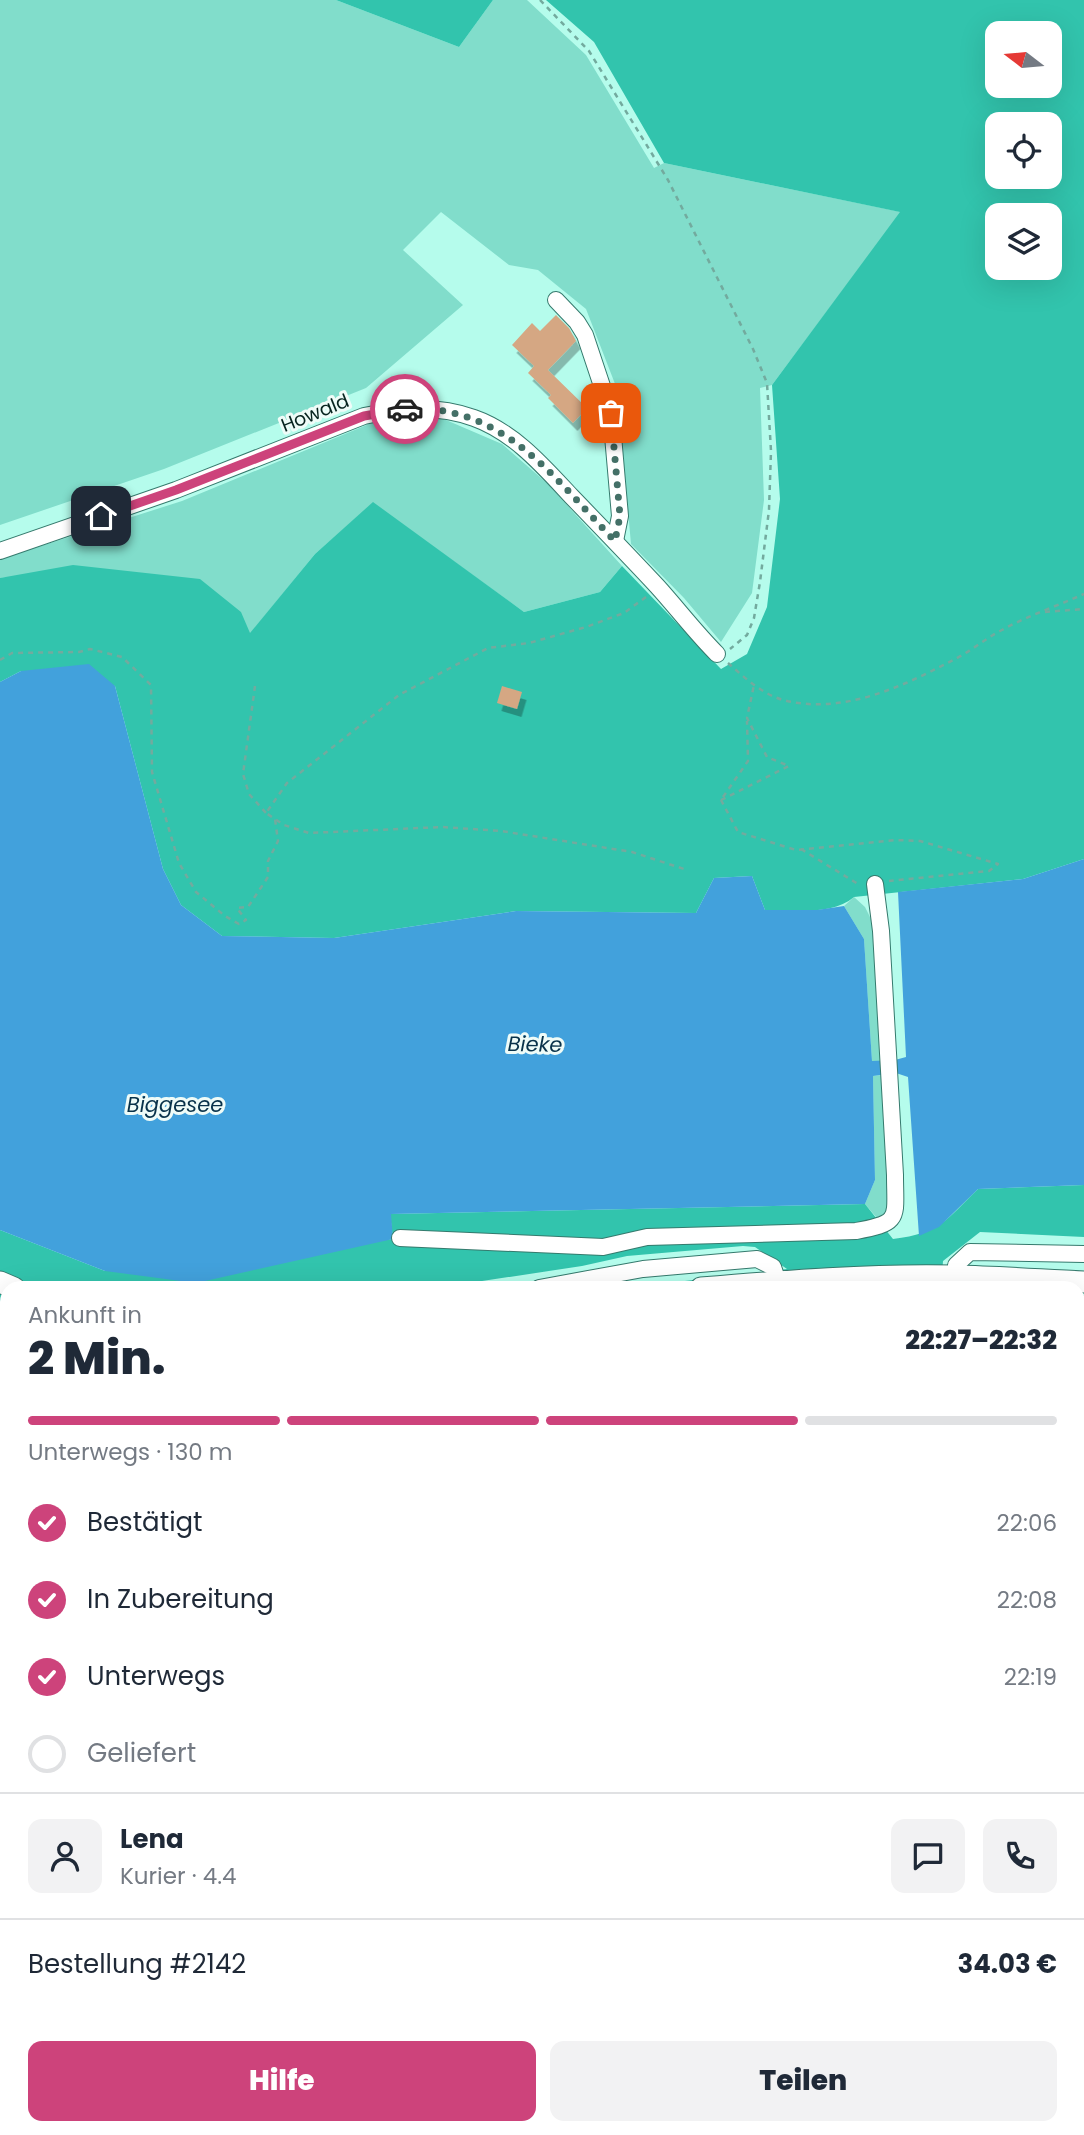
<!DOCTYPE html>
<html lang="de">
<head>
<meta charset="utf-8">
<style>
	:root { --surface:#fff; --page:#f2f2f3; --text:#1f2937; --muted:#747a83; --line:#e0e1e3; --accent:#cd437b }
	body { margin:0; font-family:Poppins,sans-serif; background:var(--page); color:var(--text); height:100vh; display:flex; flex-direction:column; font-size:26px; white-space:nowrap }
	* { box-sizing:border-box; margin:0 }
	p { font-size:23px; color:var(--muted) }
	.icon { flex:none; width:38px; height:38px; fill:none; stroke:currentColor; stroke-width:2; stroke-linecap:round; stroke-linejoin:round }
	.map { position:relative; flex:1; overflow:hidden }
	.details { position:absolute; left:0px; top:1281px; width:1085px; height:854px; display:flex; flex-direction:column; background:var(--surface); border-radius:21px 21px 0 0; box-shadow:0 7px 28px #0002 }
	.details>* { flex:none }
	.needle { width:46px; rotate:286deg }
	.buttons { position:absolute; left:985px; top:21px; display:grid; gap:14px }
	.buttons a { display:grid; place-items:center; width:77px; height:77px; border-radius:14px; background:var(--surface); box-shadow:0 7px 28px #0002; font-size:35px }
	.pin { position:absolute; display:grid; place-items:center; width:60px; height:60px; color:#fff; margin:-30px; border-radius:14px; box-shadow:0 4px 10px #0006 }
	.courier { position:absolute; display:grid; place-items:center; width:70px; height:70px; margin:-35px; border:5px solid #cd437b; border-radius:50%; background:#fff; color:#222; box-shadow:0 2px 9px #0007 }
	.overview em { font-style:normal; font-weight:800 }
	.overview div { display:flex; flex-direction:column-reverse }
	.overview { display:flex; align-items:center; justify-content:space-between; height:119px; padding:0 28px }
	h1 { font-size:46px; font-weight:800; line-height:52px }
	.bar { display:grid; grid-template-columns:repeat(4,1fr); gap:10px 7px; align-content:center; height:84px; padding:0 28px }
	.bar i { height:9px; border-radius:5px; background:var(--line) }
	.bar .current { background:var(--accent) }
	.bar p { grid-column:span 4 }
	.line { display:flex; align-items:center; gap:18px; padding:0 28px; border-top:2px solid var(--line) }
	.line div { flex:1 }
	.round { display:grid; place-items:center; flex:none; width:74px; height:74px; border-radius:14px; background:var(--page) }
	ol { padding:0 28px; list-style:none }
	li { display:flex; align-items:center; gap:21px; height:77px }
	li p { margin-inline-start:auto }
	li .icon { padding:7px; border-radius:50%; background:var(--accent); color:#fff; stroke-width:4 }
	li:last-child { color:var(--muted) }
	li i { width:38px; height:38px; border:4px solid var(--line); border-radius:50% }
	.cta { display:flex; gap:14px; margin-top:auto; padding:14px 28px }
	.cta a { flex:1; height:80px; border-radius:14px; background:var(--accent); color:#fff; font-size:28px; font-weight:800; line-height:80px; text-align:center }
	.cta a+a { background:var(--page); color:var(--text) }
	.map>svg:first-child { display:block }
	.green { fill:#81ddcb }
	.forest { fill:#32c4ad; fill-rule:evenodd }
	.water { fill:#42a1dc }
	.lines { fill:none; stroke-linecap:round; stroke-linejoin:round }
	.ferry { stroke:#08324a; stroke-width:2; stroke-dasharray:9 7; stroke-linecap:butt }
	.building { fill:#d5a783; filter:url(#shadow) }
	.minor-casing { stroke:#357a6d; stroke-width:18 }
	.major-casing { stroke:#357a6d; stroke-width:23 }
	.path { stroke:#73aa9e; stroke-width:2.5; stroke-dasharray:5 5; stroke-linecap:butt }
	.minor { stroke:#fff; stroke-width:16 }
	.major { stroke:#fff; stroke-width:21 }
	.done { stroke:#447067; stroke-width:7; stroke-dasharray:0 12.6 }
	.route { stroke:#cd437b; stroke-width:9 }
	.labels { text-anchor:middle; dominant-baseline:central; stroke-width:6; stroke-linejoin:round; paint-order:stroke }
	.street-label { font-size:19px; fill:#07241f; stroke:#effcf8 }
	.water-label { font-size:21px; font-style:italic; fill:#08324a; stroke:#effcf8 }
</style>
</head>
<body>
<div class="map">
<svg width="1084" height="2135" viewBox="0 0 1084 2135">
	<defs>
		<filter id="shadow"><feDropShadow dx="4.5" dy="8" stdDeviation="0" flood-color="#0004"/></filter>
	</defs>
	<rect width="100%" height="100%" fill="#b5fcec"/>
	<g class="green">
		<polygon points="0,0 336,0 459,47 493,0 527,0 586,55 654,168 664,163 901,212 772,385 760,388 764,500 752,593 721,642 684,598 631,544 617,389 586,309 538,270 509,265 441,212 403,250 463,305 366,388 164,469 0,525"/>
		<polygon points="439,417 502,444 548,484 622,566 600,592 524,612 373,503 315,554 250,634 10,577 0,578 0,559 182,501 374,422"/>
		<polygon points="854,897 865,907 875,927 882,1061 872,1061 864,939 844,906"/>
		<polygon points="883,1075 892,1211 877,1218 865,1204 875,1180 873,1076"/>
	</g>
	<g class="forest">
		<polygon points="336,0 493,0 459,47"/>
		<path d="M546,0H1084V859L1023,879L854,897C832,916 793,910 765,910L752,876L714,878L696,913L516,911L334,938L222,936L181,905L163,869L115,686L21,671L0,682V578L73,565L200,579L241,612L250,633L315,554L373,502L524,612L600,592L622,566L721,669L747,654L767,607L780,499L772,385L900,212L664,163L594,42ZM998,33H1050V86H998ZM998,124H1050V177H998ZM998,215H1050V268H998Z"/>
		<path d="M1084,1185V1237L980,1232L943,1261L941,1288H625L787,1269L755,1247L743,1246L627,1256L582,1266L436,1288H7V1661H0V1230L105,1271L393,1239L390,1214L865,1204L893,1239C941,1233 946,1220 978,1189Z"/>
		<polygon points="1078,1295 1084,1295 1084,1526 1078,1525"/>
		<polygon points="1084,1966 1084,2135 762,2135 781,2128 1078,2128 1078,1968"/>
	</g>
	<g class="water">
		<polygon points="89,664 115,686 163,869 181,905 222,936 334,938 516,911 696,913 714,878 752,876 765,910 817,910 844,906 864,939 872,1061 895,1060 906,1057 898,892 1023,879 1084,859 1084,1185 978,1189 939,1227 919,1236 908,1077 896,1073 873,1076 875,1180 865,1204 391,1214 393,1239 196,1283 105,1271 0,1230 0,682 21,671"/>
		<polygon points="1078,1525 1084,1526 1084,1966 1078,1968"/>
		<polygon points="0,1661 7,1661 7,2128 781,2128 762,2135 0,2135"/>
	</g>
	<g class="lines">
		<g class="ferry">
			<polyline points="1078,1771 1084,1770"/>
			<polyline points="0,1932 7,1932"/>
		</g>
	</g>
	<g class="building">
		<polygon points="556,315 569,328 576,341 548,370 587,408 573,423 548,398 551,395 528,373 534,366 512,345 532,323 540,331"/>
		<polygon points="502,686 522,692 517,709 497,703"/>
	</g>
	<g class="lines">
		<defs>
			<g id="minor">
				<polyline points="556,300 577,322 585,335 611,413 620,516 615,541"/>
				<path d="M0,551L176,490L364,416C401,408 437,405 474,418C514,432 544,467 572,497C601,527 629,556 657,586C677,608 695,632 717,654"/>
				<path d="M400,1238L603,1247L647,1237L856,1231C902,1223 895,1218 895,1175L881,931L875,884"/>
				<polyline points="956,1276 956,1265 970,1252 1084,1254"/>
				<polyline points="539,1288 643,1269 757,1259 773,1267 778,1282"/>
				<polyline points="1078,1339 1084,1337"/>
			</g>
			<g id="major">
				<polyline points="0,1282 14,1288"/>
				<path d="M701,1288C786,1281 871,1274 956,1276C999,1277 1041,1280 1084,1282"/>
			</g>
		</defs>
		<use href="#minor" class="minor-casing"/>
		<use href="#major" class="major-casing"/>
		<g class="path">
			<polyline points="540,0 589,51 668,180 753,349 767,383 771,451 769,510 760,582 754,618 747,635 730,649"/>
			<polyline points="646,597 624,613 586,627 529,643 488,648 399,695 287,783 266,813 284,825 309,833 442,827 501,831 632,852 684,869"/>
			<polyline points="1045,612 1084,609"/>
			<polyline points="0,660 12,653 79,652 90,649 122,657 151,685 152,772 179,863 196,892 225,916 239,924 246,920 237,908 248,907 268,877 268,861 278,841 275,819"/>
			<path d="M728,663C745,678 764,696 787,701C845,714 904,686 955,659C971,651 985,639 1000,631C1027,616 1057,606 1084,594"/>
			<polyline points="255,686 243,774 249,794 266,813"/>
			<polyline points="723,797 748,761 747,721"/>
			<polyline points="721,800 738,832 796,850 895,840 920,841 998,864 989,871 889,881"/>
			<polyline points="721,800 789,766 767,757 747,718 754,685"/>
			<polyline points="801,849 858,884"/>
			<polyline points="0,1353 7,1355"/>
			<polyline points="1078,1434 1084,1435"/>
			<polyline points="0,1451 7,1451"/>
			<polyline points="0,1638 7,1638"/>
		</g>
		<use href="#minor" class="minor"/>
		<use href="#major" class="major"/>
	</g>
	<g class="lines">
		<path class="done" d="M405,409C503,403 554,478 615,541L620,516L611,413"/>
		<polyline class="route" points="101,516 176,490 364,416 405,409"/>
	</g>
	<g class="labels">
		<g class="street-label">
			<text transform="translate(315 413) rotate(-22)">Howald</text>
		</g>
		<g class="water-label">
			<text transform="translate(535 1044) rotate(1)">Bieke</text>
			<text x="175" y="1104">Biggesee</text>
		</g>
	</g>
</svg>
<div class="buttons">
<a><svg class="needle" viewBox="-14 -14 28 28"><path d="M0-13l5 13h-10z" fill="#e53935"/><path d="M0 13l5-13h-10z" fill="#747a83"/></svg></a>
<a><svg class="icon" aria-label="locate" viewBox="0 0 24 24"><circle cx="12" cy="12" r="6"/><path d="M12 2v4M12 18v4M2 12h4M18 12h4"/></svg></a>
<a><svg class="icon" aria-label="layers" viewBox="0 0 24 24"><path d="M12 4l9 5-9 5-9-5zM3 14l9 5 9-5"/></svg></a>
</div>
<div class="pin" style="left:611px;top:413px;background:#ea580c"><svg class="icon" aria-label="bag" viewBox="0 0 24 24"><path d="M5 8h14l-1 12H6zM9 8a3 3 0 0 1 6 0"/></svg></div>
<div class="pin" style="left:101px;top:516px;background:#1f2937"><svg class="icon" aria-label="home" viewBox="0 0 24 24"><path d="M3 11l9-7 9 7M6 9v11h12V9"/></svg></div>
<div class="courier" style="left:405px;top:409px"><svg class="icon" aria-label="car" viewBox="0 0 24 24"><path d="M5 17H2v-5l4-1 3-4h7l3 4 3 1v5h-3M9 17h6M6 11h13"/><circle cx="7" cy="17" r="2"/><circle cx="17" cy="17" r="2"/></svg></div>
<section class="details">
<div class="overview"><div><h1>2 Min.</h1><p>Ankunft in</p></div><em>22:27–22:32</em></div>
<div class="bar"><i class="current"></i><i class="current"></i><i class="current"></i><i></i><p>Unterwegs · 130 m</p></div>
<ol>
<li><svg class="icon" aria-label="check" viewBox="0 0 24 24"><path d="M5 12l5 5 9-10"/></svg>Bestätigt<p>22:06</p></li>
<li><svg class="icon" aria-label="check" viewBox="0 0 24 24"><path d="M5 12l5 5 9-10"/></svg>In Zubereitung<p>22:08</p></li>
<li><svg class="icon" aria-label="check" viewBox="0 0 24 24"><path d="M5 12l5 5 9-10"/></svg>Unterwegs<p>22:19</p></li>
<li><i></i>Geliefert</li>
</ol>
<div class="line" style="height:126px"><a class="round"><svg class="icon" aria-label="person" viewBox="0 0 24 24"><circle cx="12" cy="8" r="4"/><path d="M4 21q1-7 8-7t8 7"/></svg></a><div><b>Lena</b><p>Kurier · 4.4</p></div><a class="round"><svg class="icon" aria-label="chat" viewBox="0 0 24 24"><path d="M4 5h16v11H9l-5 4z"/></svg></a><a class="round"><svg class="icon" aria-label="phone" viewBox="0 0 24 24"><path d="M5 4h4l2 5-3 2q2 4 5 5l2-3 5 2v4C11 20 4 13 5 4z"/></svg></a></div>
<div class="line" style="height:91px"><div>Bestellung #2142</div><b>34.03 €</b></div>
<div class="cta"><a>Hilfe</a><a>Teilen</a></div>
</section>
</div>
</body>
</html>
